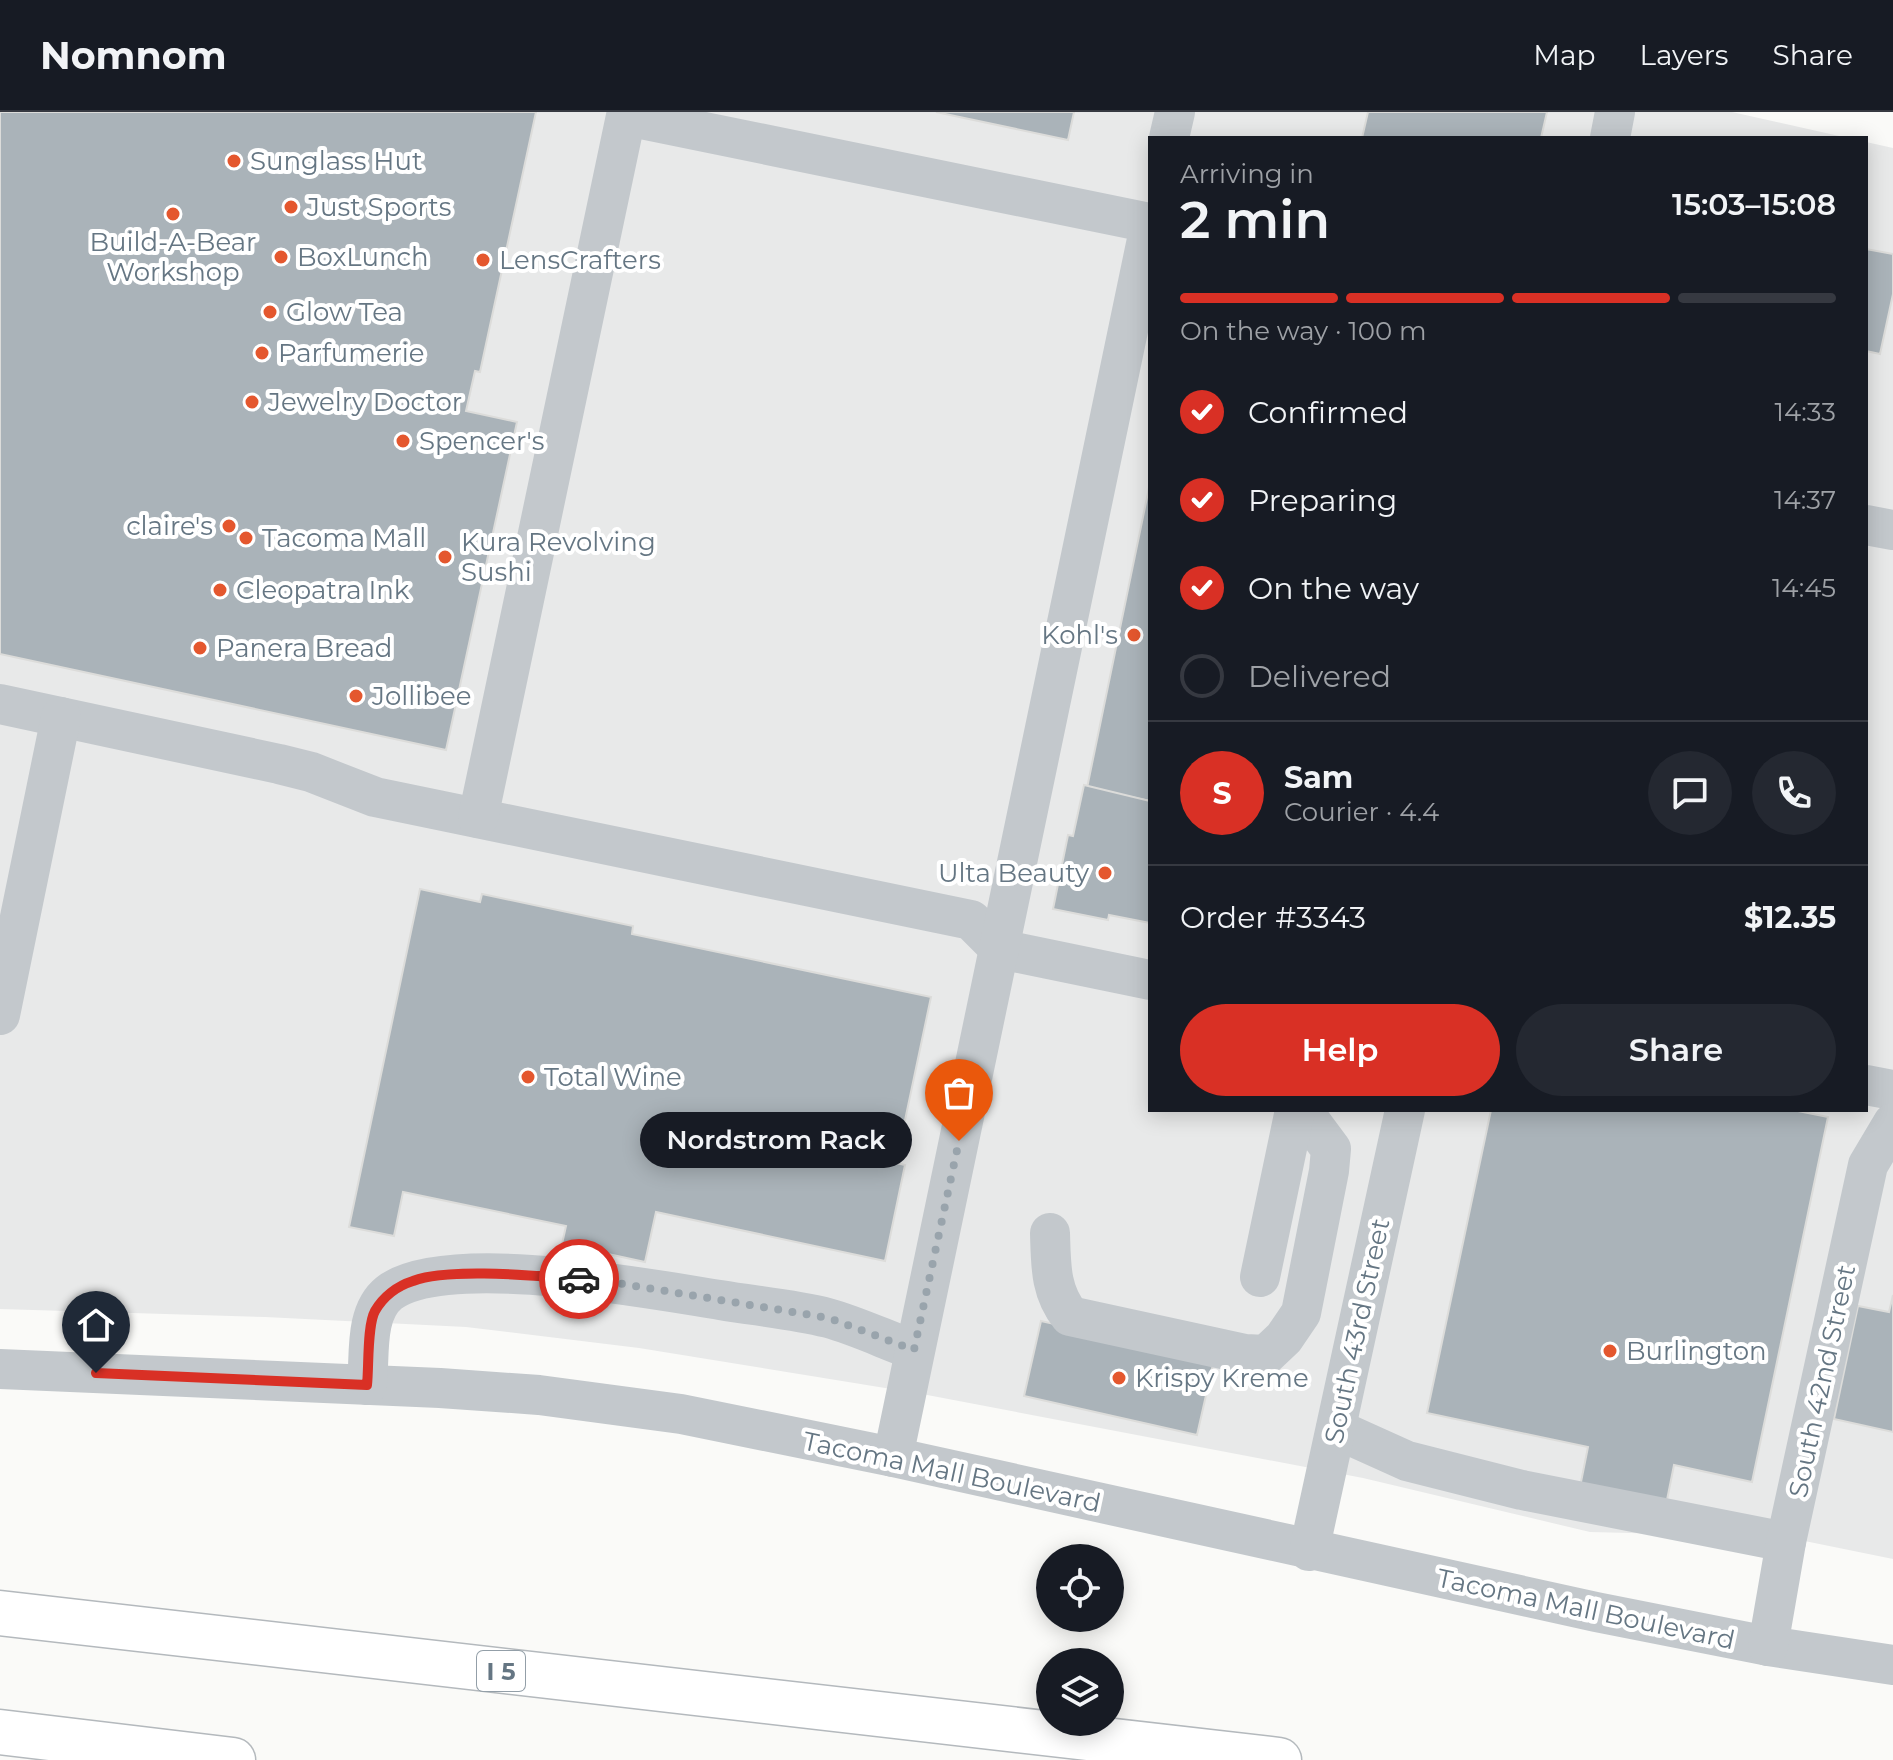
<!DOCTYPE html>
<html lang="en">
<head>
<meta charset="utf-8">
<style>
	:root { --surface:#171b24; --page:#242831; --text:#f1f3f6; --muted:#9ea1a6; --line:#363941; --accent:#d93025 }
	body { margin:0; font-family:Montserrat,sans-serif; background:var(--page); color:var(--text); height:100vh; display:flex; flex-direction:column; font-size:30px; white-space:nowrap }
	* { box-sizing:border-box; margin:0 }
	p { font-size:26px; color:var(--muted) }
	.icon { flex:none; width:44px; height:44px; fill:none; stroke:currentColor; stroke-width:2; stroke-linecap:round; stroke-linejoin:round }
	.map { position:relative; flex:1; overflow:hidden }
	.sheet { position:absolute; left:1148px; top:24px; width:720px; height:976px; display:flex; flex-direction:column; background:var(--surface); border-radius:0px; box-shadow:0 4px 20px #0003 }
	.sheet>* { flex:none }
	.controls { position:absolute; left:1036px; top:1432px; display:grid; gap:16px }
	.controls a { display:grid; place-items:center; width:88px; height:88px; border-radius:50%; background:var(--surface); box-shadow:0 4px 20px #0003; font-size:40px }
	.pin { position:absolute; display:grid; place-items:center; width:68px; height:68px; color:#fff; margin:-82px -34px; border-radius:50% 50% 50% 0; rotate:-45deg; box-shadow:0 0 8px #0007 }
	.pin .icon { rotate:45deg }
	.courier { position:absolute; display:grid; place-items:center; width:80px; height:80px; margin:-40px; border:6px solid #d93025; border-radius:50%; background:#fff; color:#222; box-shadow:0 2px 10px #0007 }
	.bubble { position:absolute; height:56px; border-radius:28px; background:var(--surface); box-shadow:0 4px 20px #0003; font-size:26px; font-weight:600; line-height:56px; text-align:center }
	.overview em { font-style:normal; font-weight:600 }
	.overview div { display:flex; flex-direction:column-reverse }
	.overview { display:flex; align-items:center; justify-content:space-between; height:136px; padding:0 32px }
	h1 { font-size:52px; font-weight:600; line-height:60px }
	.bar { display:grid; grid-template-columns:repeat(4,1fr); gap:12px 8px; align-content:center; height:96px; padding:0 32px }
	.bar i { height:10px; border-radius:6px; background:var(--line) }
	.bar .on { background:var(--accent) }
	.bar p { grid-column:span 4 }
	.line { display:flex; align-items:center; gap:20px; padding:0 32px; border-top:2px solid var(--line) }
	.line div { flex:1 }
	.round { display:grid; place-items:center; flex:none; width:84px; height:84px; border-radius:42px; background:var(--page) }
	ol { padding:0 32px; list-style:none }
	li { display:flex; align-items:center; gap:24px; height:88px }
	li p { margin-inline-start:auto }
	li .icon { padding:8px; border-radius:50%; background:var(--accent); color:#fff; stroke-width:4 }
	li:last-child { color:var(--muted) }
	li i { width:44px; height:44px; border:4px solid var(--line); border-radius:50% }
	.button { display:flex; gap:16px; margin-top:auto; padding:16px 32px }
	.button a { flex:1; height:92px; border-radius:48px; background:var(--accent); color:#fff; font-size:32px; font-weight:600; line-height:92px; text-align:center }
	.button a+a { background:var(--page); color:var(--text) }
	header { display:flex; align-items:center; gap:48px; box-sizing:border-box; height:112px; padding:0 40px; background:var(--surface); border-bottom:2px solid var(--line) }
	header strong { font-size:38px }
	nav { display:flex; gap:44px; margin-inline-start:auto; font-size:28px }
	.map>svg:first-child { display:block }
	.built { fill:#e8e9e9 }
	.building { fill:#aab3b9; stroke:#dcdcda; stroke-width:2 }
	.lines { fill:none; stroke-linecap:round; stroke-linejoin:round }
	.highway-casing { stroke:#b4b9bd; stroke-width:47 }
	.minor { stroke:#c3c8cc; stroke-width:40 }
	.highway { stroke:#fff; stroke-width:44 }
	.done { stroke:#99a4ac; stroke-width:8; stroke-dasharray:0 14.4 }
	.route { stroke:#d93025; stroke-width:10 }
	.poi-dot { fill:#e4572e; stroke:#fff; stroke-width:3 }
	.labels { text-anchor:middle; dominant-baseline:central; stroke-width:8; stroke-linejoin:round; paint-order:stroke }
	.shield { fill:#fff; stroke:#939fa8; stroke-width:2 }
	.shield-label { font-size:24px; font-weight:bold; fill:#657683 }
	.poi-label { font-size:26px; fill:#657683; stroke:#fff; text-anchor:start }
	.street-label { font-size:26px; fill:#657683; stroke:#fff }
</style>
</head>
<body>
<header>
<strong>Nomnom</strong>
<nav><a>Map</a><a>Layers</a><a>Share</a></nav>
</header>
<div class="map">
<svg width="1893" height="1648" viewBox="0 0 1893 1648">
	<rect width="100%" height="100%" fill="#fafaf8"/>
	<polygon class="built" points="0,0 1732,0 1848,26 1150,26 1150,998 1866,998 1866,30 1893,36 1893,1447 1785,1425 1590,1420 1363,1366 922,1282 639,1236 466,1215 265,1205 0,1197"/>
	<g class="building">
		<polygon points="0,0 536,0 480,260 475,259 466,299 517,310 446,638 0,542"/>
		<polygon points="936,0 1074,0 1068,28"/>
		<polygon points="1368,0 1547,0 1541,26 1362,26"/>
		<polygon points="1866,137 1893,142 1893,182 1880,242 1866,239"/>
		<polygon points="1150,371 1150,689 1087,676"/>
		<polygon points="1084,673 1150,689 1150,811 1109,803 1108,808 1053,797 1068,723 1073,724"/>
		<polygon points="420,777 480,790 482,782 633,814 632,822 931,885 896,1051 905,1053 885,1149 656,1100 645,1150 562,1132 566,1114 403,1080 394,1124 349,1115"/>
		<polygon points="1491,998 1793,998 1828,1005 1752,1370 1674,1353 1666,1393 1580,1375 1588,1335 1427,1301"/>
		<polygon points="1893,1183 1893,1320 1834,1307 1858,1194 1889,1200"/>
		<polygon points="1041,1209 1214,1248 1197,1323 1024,1284"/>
	</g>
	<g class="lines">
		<defs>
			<g id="highway">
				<polyline points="0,1501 1279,1648"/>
				<polyline points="0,1620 233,1648"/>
			</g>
		</defs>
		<use href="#highway" class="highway-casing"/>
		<g class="minor">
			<polyline points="1169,26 1175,0"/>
			<polyline points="1610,26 1615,0"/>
			<polyline points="1866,413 1893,418"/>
			<polyline points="0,592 279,652 311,660 375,685 971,808 1000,837 1150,868"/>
			<polyline points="478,706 626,4 1150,111"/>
			<polyline points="0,903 61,605"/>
			<polyline points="1866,973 1893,978"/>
			<path d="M1050,1121C1051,1153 1050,1179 1070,1204L1245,1242L1266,1243L1284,1226L1301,1201L1329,1059L1331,1037L1302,998"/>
			<polyline points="1260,1165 1295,998"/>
			<polyline points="0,1257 440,1276 539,1283 681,1302 893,1345 1596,1500 1768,1534 1893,1553"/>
			<path d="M367,1273C370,1244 364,1201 389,1181C445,1138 650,1177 720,1188C755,1194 793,1197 828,1206C857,1214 886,1228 914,1238"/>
			<polyline points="1336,1317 1407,1349 1522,1378 1786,1430"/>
			<polyline points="893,1345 1150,113"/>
			<polyline points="1309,1439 1405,998"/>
			<polyline points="1768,1534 1786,1430 1868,1053 1893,1011"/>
		</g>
		<use href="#highway" class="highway"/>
	</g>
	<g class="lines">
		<polyline class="done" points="579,1167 605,1169 829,1206 914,1238 959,1029"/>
		<path class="route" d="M96,1261L367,1273C369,1255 367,1213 375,1199C383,1185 397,1174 413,1169C449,1155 538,1164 579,1167"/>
	</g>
	<g class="poi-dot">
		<circle cx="234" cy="49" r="8"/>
		<circle cx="291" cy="95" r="8"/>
		<circle cx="173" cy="102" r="8"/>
		<circle cx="281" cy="145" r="8"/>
		<circle cx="483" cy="148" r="8"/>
		<circle cx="270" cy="200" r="8"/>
		<circle cx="262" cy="241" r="8"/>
		<circle cx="252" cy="290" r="8"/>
		<circle cx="403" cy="329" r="8"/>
		<circle cx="229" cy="414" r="8"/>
		<circle cx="246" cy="426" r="8"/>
		<circle cx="445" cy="445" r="8"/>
		<circle cx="220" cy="478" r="8"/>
		<circle cx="1134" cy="523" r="8"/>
		<circle cx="200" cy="536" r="8"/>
		<circle cx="356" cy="584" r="8"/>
		<circle cx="1105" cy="761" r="8"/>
		<circle cx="528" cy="965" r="8"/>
		<circle cx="1610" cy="1239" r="8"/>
		<circle cx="1119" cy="1266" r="8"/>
	</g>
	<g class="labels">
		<rect class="shield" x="477" y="1539" width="48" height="40" rx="6"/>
		<g class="shield-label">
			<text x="501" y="1559">I 5</text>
		</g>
		<g class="poi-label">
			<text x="250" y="49">Sunglass Hut</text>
			<text x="307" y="95">Just Sports</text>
			<text x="173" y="130" text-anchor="middle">Build-A-Bear<tspan x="173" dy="30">Workshop</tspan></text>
			<text x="297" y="145">BoxLunch</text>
			<text x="499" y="148">LensCrafters</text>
			<text x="286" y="200">Glow Tea</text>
			<text x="278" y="241">Parfumerie</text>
			<text x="268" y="290">Jewelry Doctor</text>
			<text x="419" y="329">Spencer's</text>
			<text x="213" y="414" text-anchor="end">claire's</text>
			<text x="262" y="426">Tacoma Mall</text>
			<text x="461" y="430">Kura Revolving<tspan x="461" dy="30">Sushi</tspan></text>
			<text x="236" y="478">Cleopatra Ink</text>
			<text x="1118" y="523" text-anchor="end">Kohl's</text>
			<text x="216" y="536">Panera Bread</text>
			<text x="372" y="584">Jollibee</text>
			<text x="1089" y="761" text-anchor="end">Ulta Beauty</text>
			<text x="544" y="965">Total Wine</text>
			<text x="1626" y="1239">Burlington</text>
			<text x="1135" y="1266">Krispy Kreme</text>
		</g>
		<g class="street-label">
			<text transform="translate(1357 1219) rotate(-78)">South 43rd Street</text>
			<text transform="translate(1822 1269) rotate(-78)">South 42nd Street</text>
			<text transform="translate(952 1360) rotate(12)">Tacoma Mall Boulevard</text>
			<text transform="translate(1586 1497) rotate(12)">Tacoma Mall Boulevard</text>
		</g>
	</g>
</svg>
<div class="controls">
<a><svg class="icon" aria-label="locate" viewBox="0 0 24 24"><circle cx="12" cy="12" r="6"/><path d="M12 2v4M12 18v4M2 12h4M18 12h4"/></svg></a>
<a><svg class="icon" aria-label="layers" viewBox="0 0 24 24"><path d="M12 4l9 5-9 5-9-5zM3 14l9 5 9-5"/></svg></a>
</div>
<div class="pin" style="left:959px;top:1029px;background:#ea580c"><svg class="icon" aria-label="bag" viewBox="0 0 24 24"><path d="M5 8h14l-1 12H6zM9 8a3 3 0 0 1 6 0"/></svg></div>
<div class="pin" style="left:96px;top:1261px;background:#1f2937"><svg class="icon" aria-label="home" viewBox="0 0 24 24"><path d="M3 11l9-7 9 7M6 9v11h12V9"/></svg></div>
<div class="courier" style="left:579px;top:1167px"><svg class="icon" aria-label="car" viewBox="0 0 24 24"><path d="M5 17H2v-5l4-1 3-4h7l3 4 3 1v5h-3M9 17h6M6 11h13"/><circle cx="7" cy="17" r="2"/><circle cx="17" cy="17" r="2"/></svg></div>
<div class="bubble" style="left:640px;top:1000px;width:272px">Nordstrom Rack</div>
<section class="sheet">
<div class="overview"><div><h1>2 min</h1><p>Arriving in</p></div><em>15:03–15:08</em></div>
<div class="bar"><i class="on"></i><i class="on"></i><i class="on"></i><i></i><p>On the way · 100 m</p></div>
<ol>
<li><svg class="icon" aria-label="check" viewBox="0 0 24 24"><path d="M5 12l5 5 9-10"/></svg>Confirmed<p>14:33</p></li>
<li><svg class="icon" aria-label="check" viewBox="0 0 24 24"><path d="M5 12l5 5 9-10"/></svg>Preparing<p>14:37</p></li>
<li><svg class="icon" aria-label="check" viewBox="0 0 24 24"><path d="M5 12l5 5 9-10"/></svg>On the way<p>14:45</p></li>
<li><i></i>Delivered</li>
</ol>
<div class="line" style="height:144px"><b class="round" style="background:var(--accent);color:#fff">S</b><div><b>Sam</b><p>Courier · 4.4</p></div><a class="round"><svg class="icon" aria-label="chat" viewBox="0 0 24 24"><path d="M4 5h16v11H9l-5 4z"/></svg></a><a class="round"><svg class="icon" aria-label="phone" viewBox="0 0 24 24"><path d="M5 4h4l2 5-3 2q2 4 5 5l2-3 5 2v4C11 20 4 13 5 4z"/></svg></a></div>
<div class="line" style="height:104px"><div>Order #3343</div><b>$12.35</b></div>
<div class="button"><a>Help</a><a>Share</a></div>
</section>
</div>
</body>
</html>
